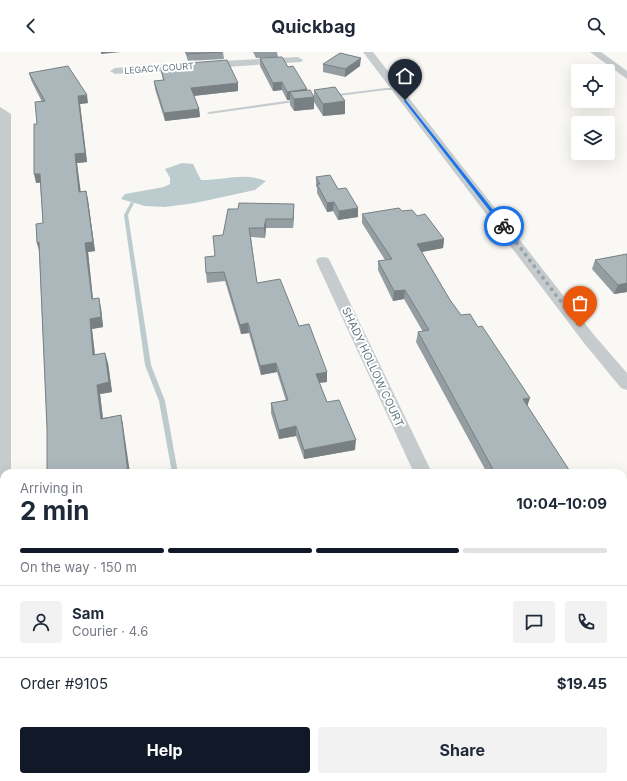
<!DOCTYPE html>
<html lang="en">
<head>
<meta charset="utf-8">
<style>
	:root { --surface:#fff; --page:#f2f2f3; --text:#1f2937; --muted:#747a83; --line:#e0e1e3; --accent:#111827 }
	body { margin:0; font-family:Inter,sans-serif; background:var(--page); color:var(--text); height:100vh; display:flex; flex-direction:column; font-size:15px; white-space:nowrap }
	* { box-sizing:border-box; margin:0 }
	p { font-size:13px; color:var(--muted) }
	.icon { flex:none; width:22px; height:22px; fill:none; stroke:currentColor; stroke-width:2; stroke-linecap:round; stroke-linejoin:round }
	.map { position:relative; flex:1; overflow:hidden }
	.panel { position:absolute; left:0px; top:417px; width:627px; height:312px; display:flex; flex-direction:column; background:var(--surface); border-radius:12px 12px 0 0; box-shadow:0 4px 16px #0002 }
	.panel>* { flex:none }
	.fabs { position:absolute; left:571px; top:12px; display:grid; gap:8px }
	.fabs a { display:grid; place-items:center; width:44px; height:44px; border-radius:4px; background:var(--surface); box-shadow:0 4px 16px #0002; font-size:20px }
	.pin { position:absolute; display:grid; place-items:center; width:34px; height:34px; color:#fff; margin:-41px -17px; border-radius:50% 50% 50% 0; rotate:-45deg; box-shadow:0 0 4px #0007 }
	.pin .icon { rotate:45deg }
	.courier { position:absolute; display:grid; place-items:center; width:40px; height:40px; margin:-20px; border:3px solid #1a73e8; border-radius:50%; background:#fff; color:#222; box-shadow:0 1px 5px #0007 }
	.overview em { font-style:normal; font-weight:700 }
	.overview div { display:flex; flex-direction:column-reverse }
	.overview { display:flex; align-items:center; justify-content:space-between; height:68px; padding:0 20px }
	h1 { font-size:26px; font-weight:700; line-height:30px }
	.bar { display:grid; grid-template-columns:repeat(4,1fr); gap:6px 4px; align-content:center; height:48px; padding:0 20px }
	.bar i { height:5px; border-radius:3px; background:var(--line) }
	.bar .on { background:var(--accent) }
	.bar p { grid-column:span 4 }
	.line { display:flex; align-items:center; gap:10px; padding:0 20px; border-top:1px solid var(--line) }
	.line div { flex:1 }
	.round { display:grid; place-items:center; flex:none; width:42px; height:42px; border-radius:4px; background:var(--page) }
	.button { display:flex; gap:8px; margin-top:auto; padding:8px 20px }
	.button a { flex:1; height:46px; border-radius:4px; background:var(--accent); color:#fff; font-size:16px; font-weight:700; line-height:46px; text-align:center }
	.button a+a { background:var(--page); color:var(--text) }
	header { display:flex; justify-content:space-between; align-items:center; height:52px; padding:0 20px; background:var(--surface); font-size:18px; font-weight:700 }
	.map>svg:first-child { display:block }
	.water { fill:#bccbce }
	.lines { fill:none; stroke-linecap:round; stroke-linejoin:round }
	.stream { fill:#bccbce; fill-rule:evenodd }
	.lane { fill:#c6cbce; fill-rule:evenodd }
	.street { fill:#c6cbce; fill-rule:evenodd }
	.secondary { fill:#d5dbde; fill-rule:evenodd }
	.wall { fill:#949da1 }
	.shaded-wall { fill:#788083 }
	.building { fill:#acb7bb; stroke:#788083 }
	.route { fill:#1a73e8 }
	.done { stroke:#96a4ab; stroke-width:4; stroke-dasharray:0 7.2 }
	.labels { text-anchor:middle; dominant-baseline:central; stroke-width:4; stroke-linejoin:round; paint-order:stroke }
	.far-street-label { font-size:9px; fill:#617783; stroke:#fff }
	.street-label { font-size:11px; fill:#617783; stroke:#fff }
</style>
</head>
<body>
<header><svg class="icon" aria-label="back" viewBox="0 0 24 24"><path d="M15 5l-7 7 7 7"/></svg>Quickbag<svg class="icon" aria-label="search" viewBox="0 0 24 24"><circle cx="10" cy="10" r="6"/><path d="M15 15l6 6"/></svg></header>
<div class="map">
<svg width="627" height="729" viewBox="0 0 627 729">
	<rect width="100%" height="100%" fill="#f9f8f5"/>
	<path class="water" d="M182,111L193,112L201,128C226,128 243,120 266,129L255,138L195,151L165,155L145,154L121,147L125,142L164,135L170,132V126L165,117Z"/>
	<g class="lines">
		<g class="stream">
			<polygon points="131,150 134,151 128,163 151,313 165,349 178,421 172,421 159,349 145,313 124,163"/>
			<polygon points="556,725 564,725 566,729 558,729"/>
		</g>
		<g class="lane">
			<polygon points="386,36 396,36 398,37 396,38 386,38 330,45 328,44 330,43"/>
			<polygon points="300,47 302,48 302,49 209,62 207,61 209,60"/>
		</g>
		<g class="street">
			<polygon points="363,0 373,0 594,283 627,321 627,338 621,336 584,291"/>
			<polygon points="590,0 601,0 627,19 627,27"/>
			<polygon points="298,5 303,8 301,10 115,22 110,19 115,16 161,12"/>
			<polygon points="0,55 11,62 11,421 4,421 4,450 0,451"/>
			<polygon points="323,205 328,206 330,209 432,421 414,421 316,209 318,206"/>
			<polygon points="263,725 287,725 288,729 264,729"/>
		</g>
		<g class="secondary">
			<polygon points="627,490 627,512 623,513 623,491"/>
			<polygon points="4,633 4,663 0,664 0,634"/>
		</g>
	</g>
	<g class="wall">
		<polygon points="185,0 223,0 224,7 188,9"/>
		<polygon points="253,0 277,0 278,5 256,6"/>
		<polygon points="260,6 288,15 307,37 307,38 314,44 314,38 345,62 323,64 314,50 314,57 294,59 290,53 290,48 287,48 282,38 273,39 260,14"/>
		<polygon points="190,11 238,39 194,44 199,57 200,65 165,69 155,37 154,29 163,28 161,18 190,15"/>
		<polygon points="323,12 360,14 345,25 323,20"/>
		<polygon points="29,21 88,51 80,52 87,110 77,111 80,140 86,139 88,148 95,199 88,200 93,247 101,256 103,275 92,277 95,303 108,311 112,340 100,342 103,366 121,363 123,373 47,376 39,199 37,191 43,171 40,131 36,131 37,72 42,50 31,28"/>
		<polygon points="316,125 338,137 358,156 358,165 338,168 333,159 327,160 317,141 317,136 316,134"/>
		<polygon points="228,157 294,161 293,176 266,176 265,186 251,185 257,231 299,274 327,330 319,331 327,350 355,398 304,407 296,384 279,387 271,361 271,351 286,349 277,320 261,323 249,281 241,282 225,229 207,231 206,221 215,204 223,183"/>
		<polygon points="402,159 417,164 444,187 443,196 422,200 450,248 528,355 571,421 487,421 416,290 418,280 423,280 404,247 393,249 378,218 378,209 385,208 362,171 362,162"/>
		<polygon points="627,202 627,240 614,242 592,217 595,208"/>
	</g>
	<g class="shaded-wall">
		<polygon points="101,0 121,0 101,2"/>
		<polygon points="361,6 360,14 345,25 345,17"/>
		<polygon points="282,30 282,38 273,39 273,31"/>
		<polygon points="238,31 238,39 192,44 191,36"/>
		<polygon points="307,37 307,45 290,40 290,48 287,48 287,40"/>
		<polygon points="87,43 88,51 80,52 87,110 77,111 82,149 79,140 75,102 78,44"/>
		<polygon points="314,45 314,57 294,59 294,47"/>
		<polygon points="345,49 345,62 323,64 323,52"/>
		<polygon points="199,57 200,65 165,69 164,61"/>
		<polygon points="34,122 40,122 42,130 36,131"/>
		<polygon points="86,139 88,148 95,199 88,200 94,257 92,247 85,191"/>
		<polygon points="334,150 333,159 327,160 327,151"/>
		<polygon points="294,152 294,161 293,176 293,167"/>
		<polygon points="358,156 358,165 338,168 339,159"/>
		<polygon points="266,167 266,176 265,186 264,176"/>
		<polygon points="444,187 443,196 416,201 417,192"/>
		<polygon points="39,190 40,200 37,191"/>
		<polygon points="627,231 627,240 614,242 618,233"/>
		<polygon points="405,238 404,247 393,249 394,239"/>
		<polygon points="99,246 101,256 103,275 92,277 96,313 93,303 90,267"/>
		<polygon points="248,271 249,281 241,282 240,273"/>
		<polygon points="105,301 108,311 112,340 100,342 104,376 101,367 97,333"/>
		<polygon points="276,311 277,320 261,323 260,314"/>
		<polygon points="327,320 327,330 316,331 316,322"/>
		<polygon points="530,346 527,355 523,347"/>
		<polygon points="121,363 123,373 130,421 128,421"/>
		<polygon points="296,374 296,384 279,387 279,378"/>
		<polygon points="356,388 355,398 304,407 304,398"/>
		<polygon points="47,725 52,725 52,729 48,729"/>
	</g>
	<g class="building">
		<polygon points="186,0 222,0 187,2"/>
		<polygon points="340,1 361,6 345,17 323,12"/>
		<polygon points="282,5 288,15 293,14 307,37 287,40 282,30 273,31 260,6"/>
		<polygon points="227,8 238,31 191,36 199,57 164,61 154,29 164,28 161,18 191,15 190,11"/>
		<polygon points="68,14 87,43 78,44 85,101 75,102 79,140 86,139 93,190 85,191 92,247 99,246 101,265 90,267 93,303 105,301 109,330 97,333 101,367 121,363 128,421 47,421 47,376 39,190 37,191 36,172 43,171 40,122 34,122 34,72 37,72 35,50 45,49 29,21"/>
		<polygon points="335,35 345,49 323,52 314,38"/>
		<polygon points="310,38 314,45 294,47 290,40"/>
		<polygon points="330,123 338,137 346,136 358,156 339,159 334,150 327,151 317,132 320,132 316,125"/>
		<polygon points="239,151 294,152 293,167 266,167 264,176 249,176 257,231 280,227 299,274 309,272 327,320 316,322 327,350 339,348 356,388 304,398 296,374 279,378 271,351 288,348 276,311 260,314 248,271 240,273 224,220 206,221 205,205 215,204 213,184 223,183 228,157 238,157"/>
		<polygon points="399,156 402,159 412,158 417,164 425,162 444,187 417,192 450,248 461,263 470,262 478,275 482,274 530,346 523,347 571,421 495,421 418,280 429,278 405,238 394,239 378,209 392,207 362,162"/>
		<polygon points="627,202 627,231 618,233 595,208"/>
		<polygon points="4,723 4,725 47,725 48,729 0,729 0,724"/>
	</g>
	<polygon class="route" points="405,47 505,173 505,175 502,175 404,49"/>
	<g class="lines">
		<polyline class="done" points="504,174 580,275"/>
	</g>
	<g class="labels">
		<g class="far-street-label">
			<text transform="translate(159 16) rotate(-4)">LEGACY COURT</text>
		</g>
		<g class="street-label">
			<text transform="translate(373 315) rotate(65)">SHADY HOLLOW COURT</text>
		</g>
	</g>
</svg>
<div class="fabs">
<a><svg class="icon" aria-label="locate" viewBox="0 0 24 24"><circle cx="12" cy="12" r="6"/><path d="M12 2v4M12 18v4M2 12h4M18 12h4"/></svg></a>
<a><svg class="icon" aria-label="layers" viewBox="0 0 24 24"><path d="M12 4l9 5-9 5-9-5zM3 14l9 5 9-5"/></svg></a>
</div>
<div class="pin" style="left:580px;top:275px;background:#ea580c"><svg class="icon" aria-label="bag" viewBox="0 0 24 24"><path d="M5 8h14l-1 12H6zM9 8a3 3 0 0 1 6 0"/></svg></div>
<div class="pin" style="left:405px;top:48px;background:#1f2937"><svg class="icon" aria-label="home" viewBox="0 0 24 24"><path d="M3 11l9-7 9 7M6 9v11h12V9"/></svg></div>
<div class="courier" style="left:504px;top:174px"><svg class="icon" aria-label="bike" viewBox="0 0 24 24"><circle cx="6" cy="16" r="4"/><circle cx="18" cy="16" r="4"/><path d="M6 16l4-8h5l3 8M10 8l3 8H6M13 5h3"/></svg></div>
<section class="panel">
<div class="overview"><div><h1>2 min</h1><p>Arriving in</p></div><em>10:04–10:09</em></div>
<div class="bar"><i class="on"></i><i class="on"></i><i class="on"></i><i></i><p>On the way · 150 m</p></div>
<div class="line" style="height:72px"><a class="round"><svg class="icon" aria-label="person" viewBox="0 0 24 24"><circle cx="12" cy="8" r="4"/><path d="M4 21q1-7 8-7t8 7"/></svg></a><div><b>Sam</b><p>Courier · 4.6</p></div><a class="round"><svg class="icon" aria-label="chat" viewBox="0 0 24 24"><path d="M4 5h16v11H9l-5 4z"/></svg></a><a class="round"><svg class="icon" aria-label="phone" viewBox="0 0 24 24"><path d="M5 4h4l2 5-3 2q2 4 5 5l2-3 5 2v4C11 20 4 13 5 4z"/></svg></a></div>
<div class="line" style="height:52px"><div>Order #9105</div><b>$19.45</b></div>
<div class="button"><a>Help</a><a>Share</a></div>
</section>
</div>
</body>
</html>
